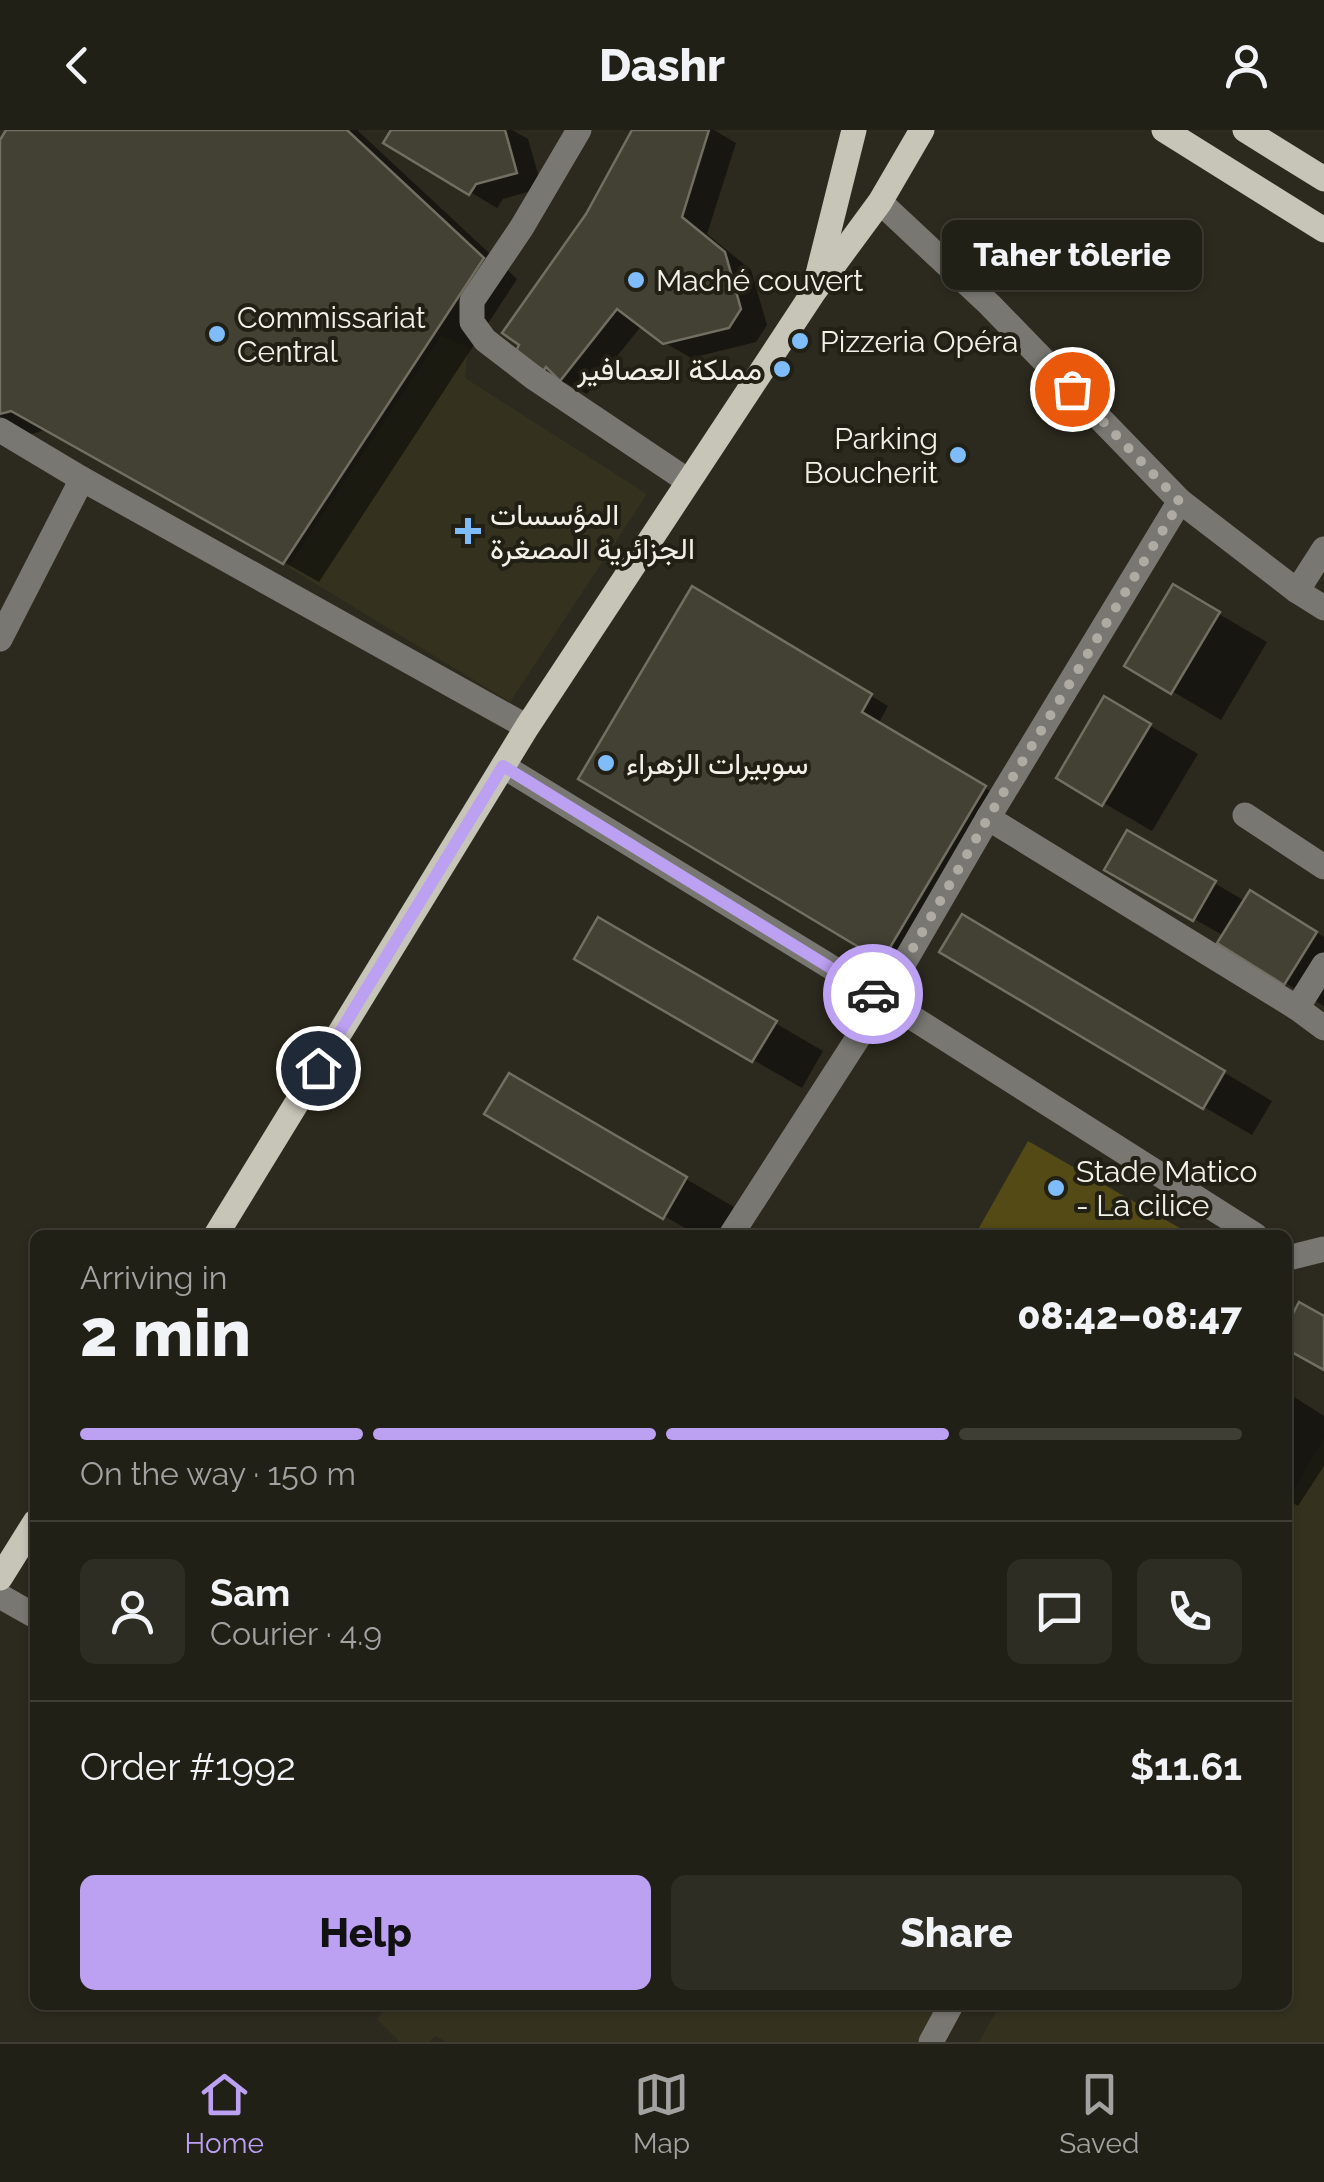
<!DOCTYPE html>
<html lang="en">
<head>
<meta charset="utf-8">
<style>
	:root { --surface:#212016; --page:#2d2d23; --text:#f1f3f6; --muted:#a2a3a1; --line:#3e3e35; --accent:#bca0f2 }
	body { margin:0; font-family:Raleway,Vazirmatn,sans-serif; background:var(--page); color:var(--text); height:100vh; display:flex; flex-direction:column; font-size:38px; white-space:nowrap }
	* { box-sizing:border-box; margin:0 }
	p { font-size:32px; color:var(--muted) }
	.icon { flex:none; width:55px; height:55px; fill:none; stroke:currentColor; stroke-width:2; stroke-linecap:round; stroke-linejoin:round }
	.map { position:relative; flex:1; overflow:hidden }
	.panel { position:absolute; left:30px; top:1100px; width:1262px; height:780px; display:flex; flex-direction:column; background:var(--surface); border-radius:15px; box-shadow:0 2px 8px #0004,0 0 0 2px var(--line) }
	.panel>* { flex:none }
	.pin { position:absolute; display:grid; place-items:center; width:85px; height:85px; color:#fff; margin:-42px; border:5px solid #fff; border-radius:50%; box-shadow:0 2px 10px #0007 }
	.courier { position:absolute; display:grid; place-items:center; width:100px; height:100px; margin:-50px; border:8px solid #bca0f2; border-radius:50%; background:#fff; color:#222; box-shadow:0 2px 12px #0007 }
	.bubble { position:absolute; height:70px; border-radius:15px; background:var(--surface); box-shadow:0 2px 8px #0004,0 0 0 2px var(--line); font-size:32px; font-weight:800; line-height:70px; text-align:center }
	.summary em { font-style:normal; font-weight:800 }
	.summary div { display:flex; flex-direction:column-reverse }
	.summary { display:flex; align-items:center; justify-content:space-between; height:170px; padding:0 50px }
	h1 { font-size:65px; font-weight:800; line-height:75px }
	.bar { display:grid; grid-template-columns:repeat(4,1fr); gap:15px 10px; align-content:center; height:120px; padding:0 50px }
	.bar i { height:12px; border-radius:8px; background:var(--line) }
	.bar .on { background:var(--accent) }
	.bar p { grid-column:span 4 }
	.line { display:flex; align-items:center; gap:25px; padding:0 50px; border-top:2px solid var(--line) }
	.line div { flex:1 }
	.round { display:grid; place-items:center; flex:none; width:105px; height:105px; border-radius:15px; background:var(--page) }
	.cta { display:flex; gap:20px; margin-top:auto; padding:20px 50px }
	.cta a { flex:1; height:115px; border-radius:15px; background:var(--accent); color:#111; font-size:40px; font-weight:800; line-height:115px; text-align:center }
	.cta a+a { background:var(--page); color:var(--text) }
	header { display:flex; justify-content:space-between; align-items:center; height:130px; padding:0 50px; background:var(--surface); font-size:45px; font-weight:800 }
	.dock { display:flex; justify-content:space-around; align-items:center; height:140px; border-top:2px solid var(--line); background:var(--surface); font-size:28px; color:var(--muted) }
	.dock a { display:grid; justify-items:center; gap:5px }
	.dock .on { color:var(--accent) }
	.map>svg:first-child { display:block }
	.built { fill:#34311f }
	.green { fill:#544a15 }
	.shadow { fill:#0007 }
	.building { fill:#434034; stroke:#716f62; stroke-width:2.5 }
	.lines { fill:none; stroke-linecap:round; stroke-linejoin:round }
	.minor { stroke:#787771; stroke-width:25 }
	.major { stroke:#c7c4b8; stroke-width:25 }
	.done { stroke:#adaba2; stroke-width:10; stroke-dasharray:0 18 }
	.route { stroke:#bca0f2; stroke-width:12 }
	.poi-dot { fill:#7ebdf9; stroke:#222015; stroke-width:4 }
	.labels { text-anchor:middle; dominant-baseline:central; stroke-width:8; stroke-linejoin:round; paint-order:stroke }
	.poi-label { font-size:30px; fill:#f2f1e9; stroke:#222015; text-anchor:start }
</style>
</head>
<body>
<header><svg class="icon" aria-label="back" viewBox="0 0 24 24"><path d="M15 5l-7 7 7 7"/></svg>Dashr<svg class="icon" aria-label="person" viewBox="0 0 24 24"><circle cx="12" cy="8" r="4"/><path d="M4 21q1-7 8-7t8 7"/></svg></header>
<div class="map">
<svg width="1324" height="1912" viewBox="0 0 1324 1912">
	<rect width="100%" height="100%" fill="#2c2a1e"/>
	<g class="built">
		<polygon points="441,206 468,217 465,248 647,364 510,572 288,437"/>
		<polygon points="1324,1307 1324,1912 979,1912 1000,1875 1288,1875 1288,1371"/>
		<polygon points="387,1875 936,1875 917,1912 447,1912 435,1906 429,1912 400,1912 377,1889"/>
	</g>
	<polygon class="green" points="1028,1011 1192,1105 975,1105"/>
	<g class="shadow">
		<polygon points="9,0 357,0 517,149 319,452 48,299 22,307 0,294 0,14"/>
		<polygon points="394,0 512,0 528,9 542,58 503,69 497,78 387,12"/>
		<polygon points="634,0 714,0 736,13 707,104 751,140 767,195 756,212 691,228 664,212 642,195 587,264 543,241 588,86"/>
		<polygon points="1174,458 1267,512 1221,590 1128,535"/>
		<polygon points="693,459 888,576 878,594 1002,668 900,839 581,649"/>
		<polygon points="1105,569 1198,624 1152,701 1059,647"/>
		<polygon points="1128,703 1245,771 1299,791 1324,807 1324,876 1285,853 1224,806 1108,739"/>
		<polygon points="599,790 823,921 802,958 577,828"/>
		<polygon points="1011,816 1272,971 1252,1005 1204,977"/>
		<polygon points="510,946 734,1077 718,1105 697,1105 488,984"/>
		<polygon points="1288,1263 1324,1286 1324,1336 1298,1376 1288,1370"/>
	</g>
	<g class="building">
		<polygon points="6,0 347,0 484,128 283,434 11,281 0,284 0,10"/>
		<polygon points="391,0 505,0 517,43 476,54 469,65 383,13"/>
		<polygon points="632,0 709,0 682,87 725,122 741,179 729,198 663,214 617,179 560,251 546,237 542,243 515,223 519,215 502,203 586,84"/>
		<polygon points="1173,454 1220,482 1171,564 1124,536"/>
		<polygon points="692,456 872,564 862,582 986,656 882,831 578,649"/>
		<polygon points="1104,566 1151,594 1102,676 1056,648"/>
		<polygon points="1127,700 1216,751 1193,791 1104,740"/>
		<polygon points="1250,760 1317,802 1284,855 1217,813"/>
		<polygon points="962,784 1225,941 1203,979 939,822"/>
		<polygon points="598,787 777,891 752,932 574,829"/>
		<polygon points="509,943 687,1047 663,1089 484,984"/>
		<polygon points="1299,1172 1324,1186 1324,1240 1288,1220 1288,1193"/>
	</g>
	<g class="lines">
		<g class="minor">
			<polyline points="579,0 522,97 472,171 472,192 485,210 533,247 688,351"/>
			<polyline points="880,72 990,175 1180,371 1297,461 1324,478"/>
			<polyline points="0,300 82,349 527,597"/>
			<polyline points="1297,461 1324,419"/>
			<polyline points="0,509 82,349"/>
			<polyline points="503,636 883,869 1255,1105"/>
			<polyline points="1245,685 1324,737"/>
			<polyline points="988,688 1297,878 1324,898"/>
			<polyline points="1297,878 1324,835"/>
			<polyline points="731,1105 883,869 988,688 1180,371"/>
			<polyline points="1288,1128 1324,1119"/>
			<polyline points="0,1466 35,1486"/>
			<polyline points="931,1912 951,1875"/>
		</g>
		<g class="major">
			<polyline points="1164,0 1324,100"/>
			<polyline points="1245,0 1324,49"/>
			<polyline points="817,148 854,0"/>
			<polyline points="216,1105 527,597 813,163 880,72 922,0"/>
			<polyline points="0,1448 35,1392"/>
		</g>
	</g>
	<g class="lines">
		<polyline class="done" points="873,864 883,870 988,688 1180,372 1072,259"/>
		<polyline class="route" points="318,938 503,636 873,864"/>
	</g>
	<g class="poi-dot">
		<circle cx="636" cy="150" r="10"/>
		<circle cx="217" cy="204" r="10"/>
		<circle cx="800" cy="211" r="10"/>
		<circle cx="782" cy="239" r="10"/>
		<circle cx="958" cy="325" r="10"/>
		<path d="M463 386h10v10h10v10h-10v10h-10v-10h-10v-10h10z"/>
		<circle cx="606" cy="633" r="10"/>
		<circle cx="1056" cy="1058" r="10"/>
	</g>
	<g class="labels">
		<g class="poi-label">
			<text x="656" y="150">Maché couvert</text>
			<text x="237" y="187">Commissariat<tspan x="237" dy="34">Central</tspan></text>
			<text x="820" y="211">Pizzeria Opéra</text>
			<text x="762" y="239" text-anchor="end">مملكة العصافير</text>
			<text x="938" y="308" text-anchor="end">Parking<tspan x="938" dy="34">Boucherit</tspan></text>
			<text x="490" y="384">المؤسسات<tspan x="490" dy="34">الجزائرية المصغرة</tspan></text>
			<text x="626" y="633">سوبيرات الزهراء</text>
			<text x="1076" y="1041">Stade Matico<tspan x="1076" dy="34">- La cilice</tspan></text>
		</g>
	</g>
</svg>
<div class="pin" style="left:1072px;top:259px;background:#ea580c"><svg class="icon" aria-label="bag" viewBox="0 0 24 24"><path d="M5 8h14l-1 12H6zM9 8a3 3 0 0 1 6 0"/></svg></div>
<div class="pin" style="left:318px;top:938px;background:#1f2937"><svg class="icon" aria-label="home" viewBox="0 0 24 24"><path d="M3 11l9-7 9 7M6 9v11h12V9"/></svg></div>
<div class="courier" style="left:873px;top:864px"><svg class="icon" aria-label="car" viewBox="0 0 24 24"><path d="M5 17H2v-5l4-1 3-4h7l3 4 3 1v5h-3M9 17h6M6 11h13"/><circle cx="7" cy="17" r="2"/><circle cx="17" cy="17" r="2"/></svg></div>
<div class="bubble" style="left:942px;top:90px;width:260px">Taher tôlerie</div>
<section class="panel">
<div class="summary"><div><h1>2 min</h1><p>Arriving in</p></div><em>08:42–08:47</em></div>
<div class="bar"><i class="on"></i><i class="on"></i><i class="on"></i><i></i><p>On the way · 150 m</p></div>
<div class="line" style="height:180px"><a class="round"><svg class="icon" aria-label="person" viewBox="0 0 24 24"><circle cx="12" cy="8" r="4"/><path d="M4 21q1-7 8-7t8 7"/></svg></a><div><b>Sam</b><p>Courier · 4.9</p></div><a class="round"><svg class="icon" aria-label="chat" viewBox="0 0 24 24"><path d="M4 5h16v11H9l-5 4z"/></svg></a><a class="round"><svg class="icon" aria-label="phone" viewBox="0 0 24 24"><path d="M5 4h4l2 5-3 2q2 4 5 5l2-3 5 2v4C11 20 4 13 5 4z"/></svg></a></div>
<div class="line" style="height:130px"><div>Order #1992</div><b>$11.61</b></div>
<div class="cta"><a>Help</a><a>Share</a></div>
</section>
</div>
<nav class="dock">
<a class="on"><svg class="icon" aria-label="home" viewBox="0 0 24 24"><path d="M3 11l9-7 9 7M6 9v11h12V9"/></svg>Home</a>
<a><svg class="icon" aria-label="map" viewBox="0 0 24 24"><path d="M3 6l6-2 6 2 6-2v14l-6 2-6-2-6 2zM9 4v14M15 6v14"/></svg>Map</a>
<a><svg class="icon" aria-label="saved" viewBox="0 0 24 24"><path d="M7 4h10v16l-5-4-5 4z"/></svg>Saved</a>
</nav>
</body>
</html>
